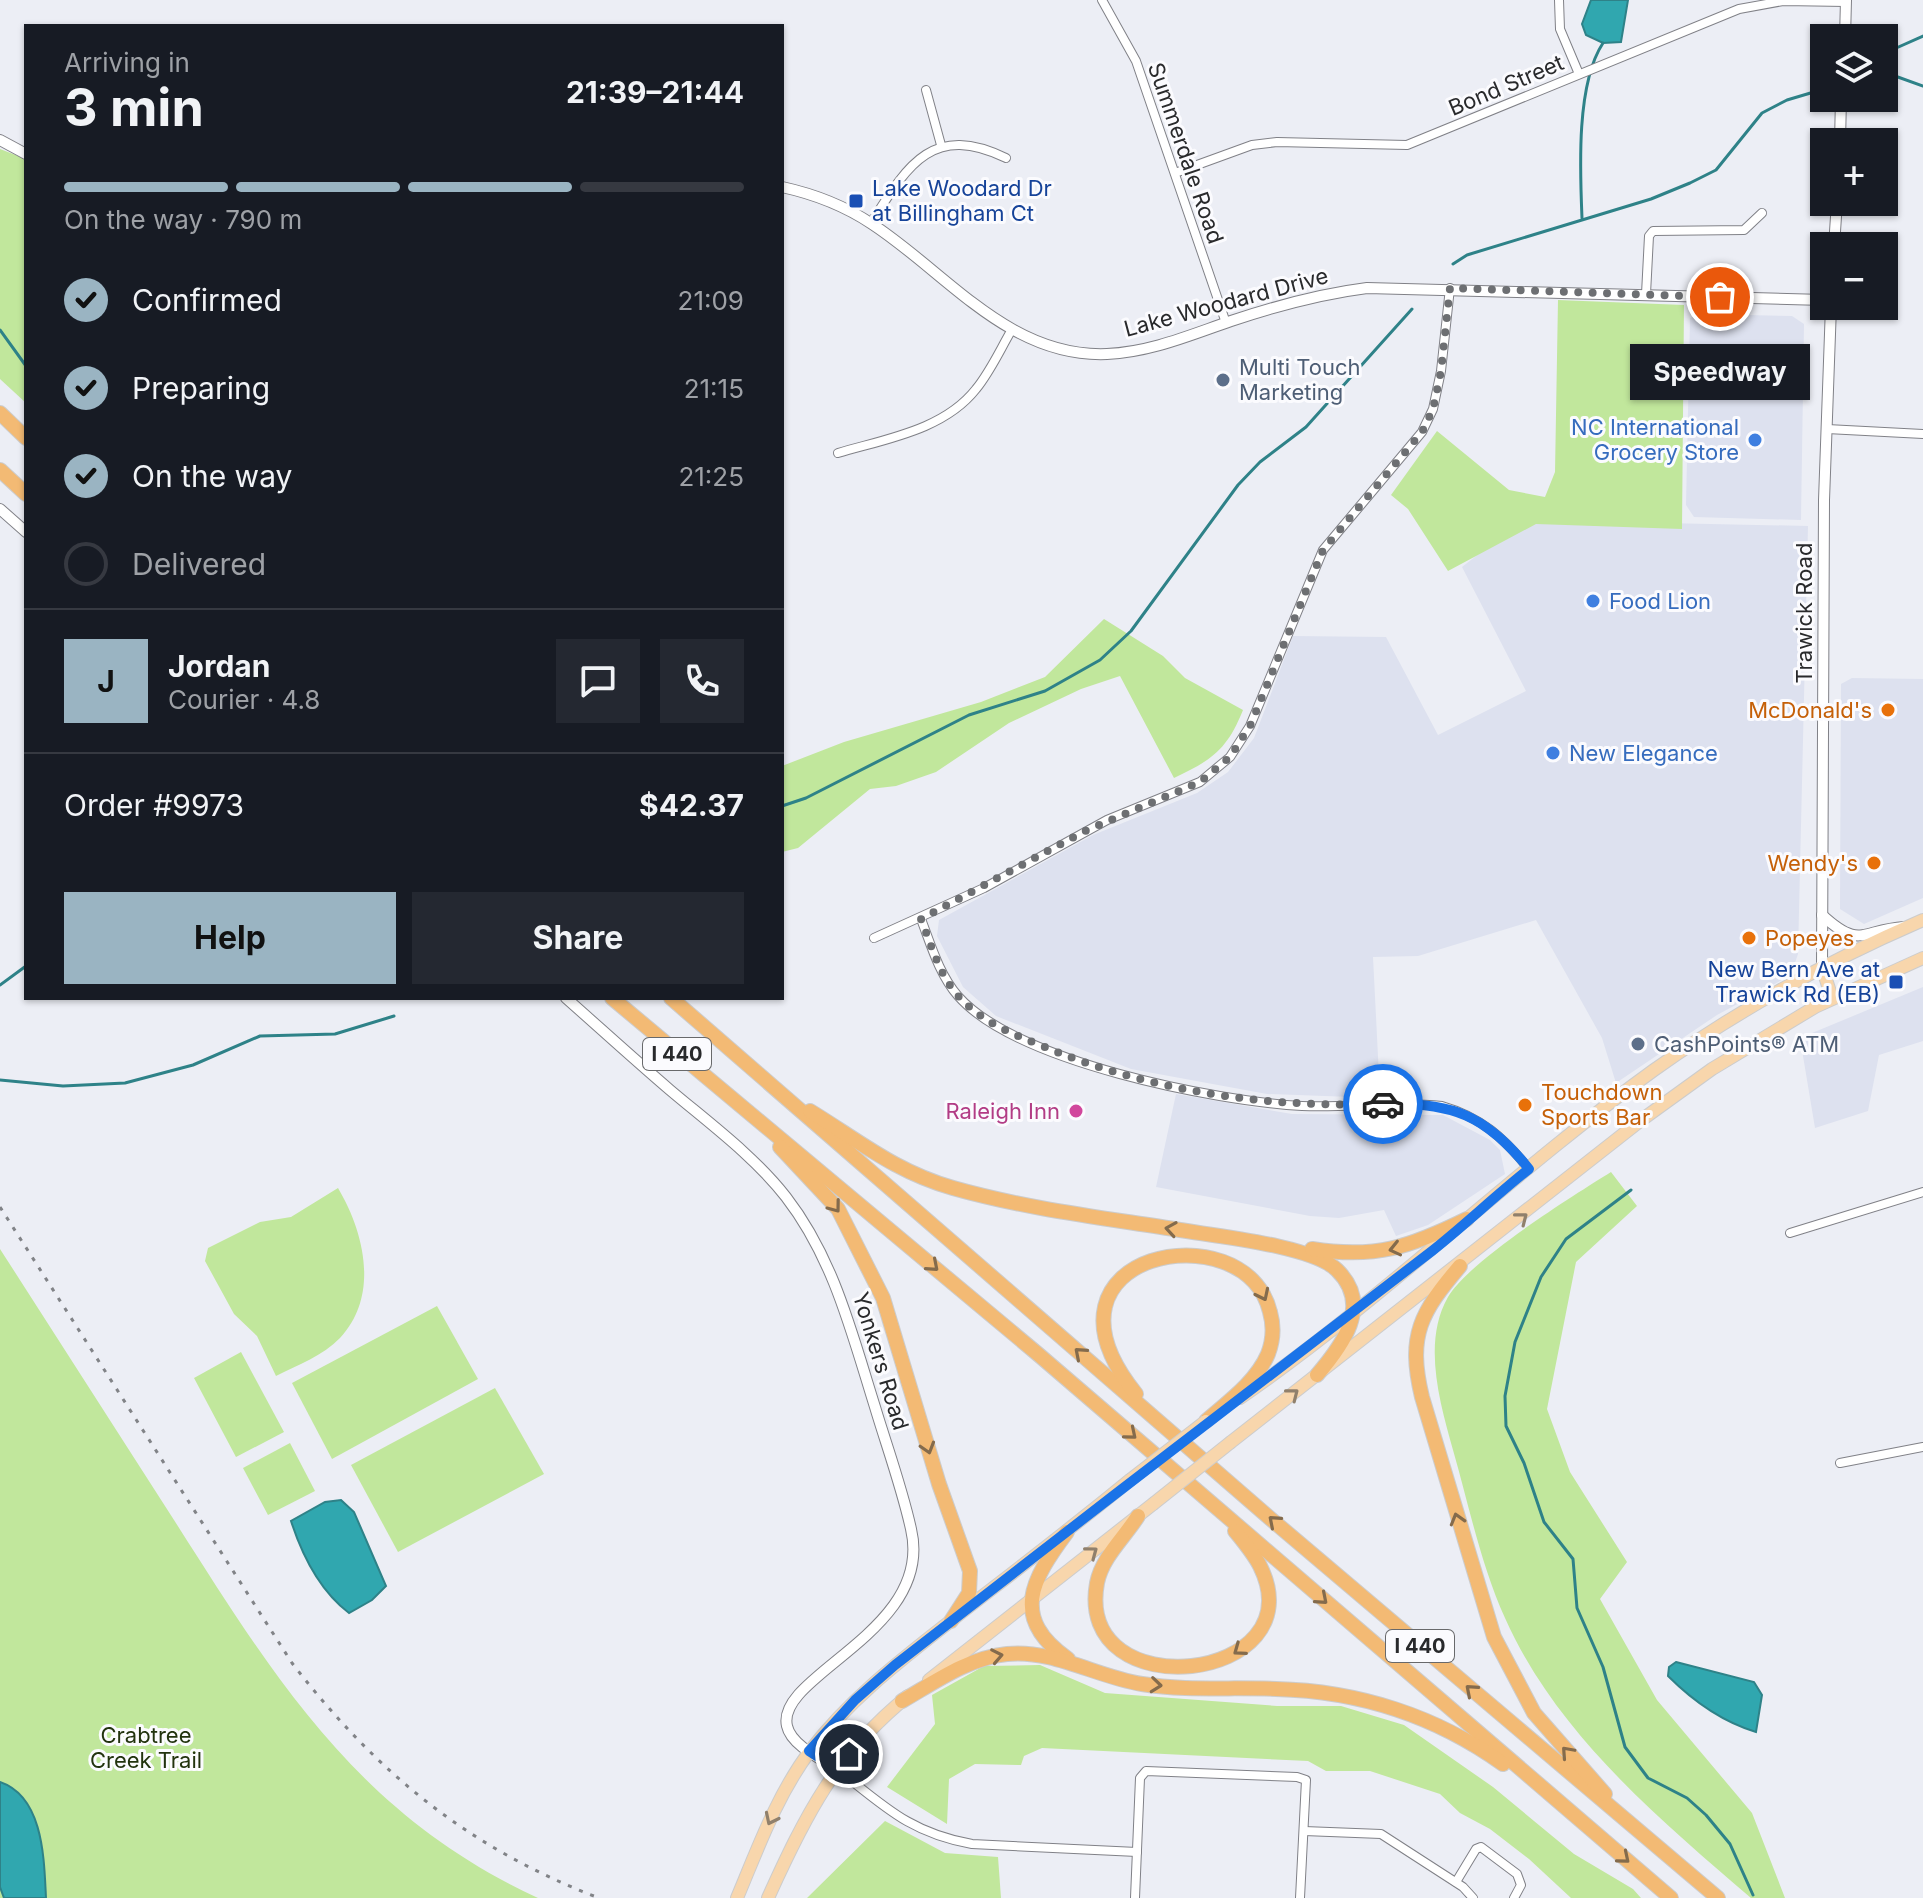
<!DOCTYPE html>
<html lang="en">
<head>
<meta charset="utf-8">
<style>
	:root { --surface:#171b24; --page:#242831; --text:#f1f3f6; --muted:#9ea1a6; --line:#363941; --accent:#9ab4c2 }
	body { margin:0; font-family:Inter,sans-serif; background:var(--page); color:var(--text); height:100vh; display:flex; flex-direction:column; font-size:30px; white-space:nowrap }
	* { box-sizing:border-box; margin:0 }
	p { font-size:26px; color:var(--muted) }
	.icon { flex:none; width:44px; height:44px; fill:none; stroke:currentColor; stroke-width:2; stroke-linecap:round; stroke-linejoin:round }
	.map { position:relative; flex:1; overflow:hidden }
	.drawer { position:absolute; left:24px; top:24px; width:760px; height:976px; display:flex; flex-direction:column; background:var(--surface); border-radius:0px; box-shadow:0 2px 6px #0004 }
	.drawer>* { flex:none }
	.controls { position:absolute; left:1810px; top:24px; display:grid; gap:16px }
	.controls a { display:grid; place-items:center; width:88px; height:88px; border-radius:0px; background:var(--surface); box-shadow:0 2px 6px #0004; font-size:40px }
	.pin { position:absolute; display:grid; place-items:center; width:68px; height:68px; color:#fff; margin:-34px; border:4px solid #fff; border-radius:50%; box-shadow:0 2px 8px #0007 }
	.courier { position:absolute; display:grid; place-items:center; width:80px; height:80px; margin:-40px; border:6px solid #1a73e8; border-radius:50%; background:#fff; color:#222; box-shadow:0 2px 10px #0007 }
	.bubble { position:absolute; height:56px; border-radius:0px; background:var(--surface); box-shadow:0 2px 6px #0004; font-size:26px; font-weight:700; line-height:56px; text-align:center }
	.head em { font-style:normal; font-weight:700 }
	.head div { display:flex; flex-direction:column-reverse }
	.head { display:flex; align-items:center; justify-content:space-between; height:136px; padding:0 40px }
	h1 { font-size:52px; font-weight:700; line-height:60px }
	.bar { display:grid; grid-template-columns:repeat(4,1fr); gap:12px 8px; align-content:center; height:96px; padding:0 40px }
	.bar i { height:10px; border-radius:6px; background:var(--line) }
	.bar .active { background:var(--accent) }
	.bar p { grid-column:span 4 }
	.line { display:flex; align-items:center; gap:20px; padding:0 40px; border-top:2px solid var(--line) }
	.line div { flex:1 }
	.round { display:grid; place-items:center; flex:none; width:84px; height:84px; border-radius:0px; background:var(--page) }
	ol { padding:0 40px; list-style:none }
	li { display:flex; align-items:center; gap:24px; height:88px }
	li p { margin-inline-start:auto }
	li .icon { padding:8px; border-radius:50%; background:var(--accent); color:#111; stroke-width:4 }
	li:last-child { color:var(--muted) }
	li i { width:44px; height:44px; border:4px solid var(--line); border-radius:50% }
	.primary-button { display:flex; gap:16px; margin-top:auto; padding:16px 40px }
	.primary-button a { flex:1; height:92px; border-radius:0px; background:var(--accent); color:#111; font-size:32px; font-weight:700; line-height:92px; text-align:center }
	.primary-button a+a { background:var(--page); color:var(--text) }
	.map>svg:first-child { display:block }
	.built { fill:#dde1ef }
	.green { fill:#c1e79c }
	.water { fill:#30a7af; stroke:#2e8288; stroke-width:2 }
	.lines { fill:none; stroke-linecap:round; stroke-linejoin:round }
	.stream { stroke:#2e8288; stroke-width:3 }
	.minor-casing { stroke:#808187; stroke-width:10 }
	.tertiary-casing { stroke:#808187; stroke-width:12 }
	.primary-casing { stroke:#ccc; stroke-width:14 }
	.motorway-casing { stroke:#ccc; stroke-width:16 }
	.minor { stroke:#fff; stroke-width:8 }
	.tertiary { stroke:#fff; stroke-width:10 }
	.primary { stroke:#f8d6ac; stroke-width:12 }
	.motorway { stroke:#f3ba74; stroke-width:14 }
	.rail { stroke:#818387; stroke-width:3; stroke-dasharray:4 8; stroke-linecap:butt }
	.primary-bridge-casing { stroke:#ccc; stroke-width:14; stroke-linecap:butt }
	.primary-bridge { stroke:#f8d6ac; stroke-width:12 }
	.oneway { stroke:#846b4c }
	.oneway2 { stroke:#90806c }
	.done { stroke:#6d6f72; stroke-width:8; stroke-dasharray:0 14.4 }
	.route { stroke:#1a73e8; stroke-width:10 }
	.transit-dot { fill:#1a4fb4; stroke:#fbfbfe; stroke-width:3 }
	.service-dot { fill:#5c6f8a; stroke:#fbfbfe; stroke-width:3 }
	.shop-dot { fill:#3f7fe0; stroke:#fbfbfe; stroke-width:3 }
	.food-dot { fill:#e8710a; stroke:#fbfbfe; stroke-width:3 }
	.hotel-dot { fill:#d1479c; stroke:#fbfbfe; stroke-width:3 }
	.labels { text-anchor:middle; dominant-baseline:central; stroke-width:6; stroke-linejoin:round; paint-order:stroke }
	.shield { fill:#fbfbfe; stroke:#68696b; stroke-width:2 }
	.shield-label { font-size:20px; font-weight:bold; fill:#292a2c }
	.street-label { font-size:22px; fill:#292a2c; stroke:#fbfbfe }
	.transit-label { font-size:22px; fill:#164399; stroke:#fbfbfe; text-anchor:start }
	.service-label { font-size:22px; fill:#4e5e75; stroke:#fbfbfe; text-anchor:start }
	.shop-label { font-size:22px; fill:#366cbe; stroke:#fbfbfe; text-anchor:start }
	.food-label { font-size:22px; fill:#c56008; stroke:#fbfbfe; text-anchor:end }
	.hotel-label { font-size:22px; fill:#b23c85; stroke:#fbfbfe; text-anchor:end }
	.park-label { font-size:22px; fill:#22330e; stroke:#fbfbfe }
</style>
</head>
<body>
<div class="map">
<svg width="1923" height="1898" viewBox="0 0 1923 1898">
	<rect width="100%" height="100%" fill="#eceef5"/>
	<g class="built">
		<polygon points="1701,314 1792,316 1804,324 1801,520 1694,517 1686,505 1690,318"/>
		<polygon points="1522,520 1808,526 1798,954 1791,975 1717,1015 1616,1083 1602,1038 1536,920 1418,956 1373,957 1380,1096 1352,1097 1267,1094 1131,1069 996,1016 963,987 937,936 939,920 1093,835 1197,793 1228,772 1254,738 1293,636 1386,637 1438,735 1526,691 1462,567"/>
		<polygon points="1852,678 1923,679 1923,898 1864,924 1840,909 1841,684"/>
		<polygon points="1923,987 1923,1041 1879,1055 1868,1111 1815,1128 1800,1038"/>
		<polygon points="1176,1094 1292,1114 1443,1115 1490,1140 1500,1150 1505,1174 1428,1225 1396,1236 1384,1210 1339,1218 1310,1216 1156,1187"/>
	</g>
	<g class="green">
		<polygon points="0,149 26,159 26,403 0,379"/>
		<polygon points="1558,300 1684,305 1682,529 1536,524 1448,571 1408,509 1391,495 1437,431 1509,490 1545,497 1555,472"/>
		<path d="M1104,619L1163,656L1185,678L1243,710C1227,750 1212,760 1174,778L1120,676L1081,689L1009,723L936,772L896,786L870,789L798,848L782,852V766L844,742L981,702L1045,677Z"/>
		<path d="M1611,1172L1637,1206L1576,1262L1547,1409L1570,1472L1627,1562L1600,1599L1657,1700L1752,1813L1785,1898H1751C1658,1818 1556,1733 1505,1618C1481,1565 1469,1506 1453,1450C1440,1403 1422,1342 1448,1297C1470,1260 1571,1197 1611,1172Z"/>
		<path d="M338,1188C364,1232 380,1295 340,1338C323,1356 297,1365 276,1376L257,1336L234,1314L205,1261L208,1248L260,1222L291,1217Z"/>
		<path d="M0,1249C58,1339 116,1430 174,1520C276,1680 357,1814 538,1898H0Z"/>
		<polygon points="437,1306 478,1379 332,1459 292,1383"/>
		<polygon points="241,1352 284,1432 236,1457 194,1378"/>
		<polygon points="495,1388 544,1474 398,1552 351,1465"/>
		<polygon points="290,1443 315,1491 268,1515 243,1468"/>
		<polygon points="1040,1665 1105,1693 1277,1706 1341,1706 1404,1725 1493,1787 1574,1854 1633,1889 1641,1898 1571,1898 1529,1859 1490,1829 1460,1813 1440,1794 1370,1771 1326,1771 1308,1761 1042,1748 1024,1756 1021,1765 975,1764 949,1779 947,1824 887,1787 935,1724 932,1695 984,1666"/>
		<polygon points="885,1821 945,1853 998,1857 1001,1898 807,1898"/>
	</g>
	<g class="water">
		<polygon points="1591,0 1628,0 1621,42 1603,43 1586,35 1582,24"/>
		<path d="M341,1500L354,1512L386,1586L372,1600L349,1613C320,1591 302,1555 291,1521L325,1502Z"/>
		<path d="M1676,1662L1754,1682L1762,1695L1756,1732C1723,1722 1693,1701 1668,1676L1669,1667Z"/>
		<path d="M0,1782C44,1797 44,1860 46,1898H4L0,1887Z"/>
	</g>
	<g class="lines">
		<g class="stream">
			<polyline points="1884,58 1894,49 1923,36"/>
			<polyline points="1884,72 1923,86"/>
			<path d="M1582,218C1580,170 1576,84 1603,43"/>
			<polyline points="1453,264 1467,255 1651,199 1690,183 1716,170 1762,113 1787,100 1824,89"/>
			<polyline points="0,330 26,366"/>
			<polyline points="782,806 806,798 969,715 1045,691 1100,660 1131,631 1238,485 1260,462 1306,427 1412,309"/>
			<polyline points="0,985 26,966"/>
			<polyline points="0,1080 63,1086 125,1083 193,1065 260,1036 335,1034 394,1016"/>
			<polyline points="1631,1190 1566,1239 1541,1277 1515,1342 1505,1396 1506,1426 1524,1463 1544,1522 1573,1559 1577,1608 1603,1667 1625,1747 1648,1778 1687,1798 1706,1815 1730,1844 1753,1895"/>
		</g>
		<defs>
			<g id="minor">
				<polyline points="1102,0 1136,61 1226,323"/>
				<polyline points="1559,0 1560,29 1579,74"/>
				<polyline points="926,90 941,145"/>
				<polyline points="1175,173 1252,145 1277,142 1407,145 1739,9 1783,1 1846,2"/>
				<path d="M871,223C907,166 932,122 1006,158"/>
				<polyline points="1646,294 1649,236 1653,231 1744,230 1762,213"/>
				<polyline points="1827,429 1923,434"/>
				<path d="M838,453C885,439 944,430 976,389C990,372 1000,350 1011,331"/>
				<path d="M921,919C931,945 939,974 958,996C1016,1062 1215,1101 1302,1106C1349,1108 1395,1101 1442,1106C1481,1117 1504,1138 1529,1169"/>
				<polyline points="874,938 984,888 1107,820 1200,782 1230,757 1250,726 1323,550 1422,432 1433,409 1441,371 1450,288"/>
				<polyline points="1790,1233 1923,1192"/>
				<polyline points="1840,1463 1923,1447"/>
				<path d="M837,1769C884,1806 910,1833 972,1844L1137,1852"/>
				<polyline points="1304,1831 1381,1834 1463,1887 1473,1898"/>
				<polyline points="1456,1882 1476,1849 1481,1847 1517,1874 1521,1885 1514,1898"/>
				<polyline points="1135,1898 1140,1778 1146,1771 1297,1777 1306,1780 1300,1898"/>
			</g>
			<g id="tertiary">
				<polyline points="1845,38 1846,0"/>
				<polyline points="0,140 26,154"/>
				<polyline points="1840,142 1841,98"/>
				<path d="M782,187C814,194 845,206 872,224C947,273 1009,358 1107,354C1151,352 1190,335 1231,321C1276,306 1319,294 1367,288L1824,300"/>
				<polyline points="1834,246 1837,202"/>
				<polyline points="0,509 26,532"/>
				<path d="M1822,915C1860,950 1861,930 1904,927"/>
				<polyline points="1822,967 1824,500 1831,306"/>
				<path d="M566,998C601,1029 635,1060 670,1090C709,1123 754,1156 786,1197C834,1259 852,1334 875,1407C887,1447 902,1488 911,1529C935,1631 775,1675 787,1726C791,1745 821,1759 837,1769"/>
			</g>
			<g id="primary">
				<polyline points="1822,967 1832,998"/>
				<path d="M1240,1398C1385,1298 1511,1173 1654,1070C1738,1010 1828,961 1923,920"/>
				<polyline points="1231,1442 1640,1121 1712,1069 1815,1007 1923,958"/>
				<polyline points="929,1680 1153,1504"/>
				<path d="M737,1898C758,1848 777,1795 810,1751C851,1697 905,1657 957,1616C1015,1571 1073,1527 1130,1480"/>
				<path d="M768,1898C805,1816 836,1754 908,1696"/>
			</g>
			<g id="motorway">
				<polyline points="0,413 26,438"/>
				<polyline points="0,470 26,494"/>
				<polyline points="612,998 1039,1355 1671,1898"/>
				<polyline points="671,998 1272,1520 1718,1898"/>
				<path d="M810,1111C859,1141 896,1172 953,1188C1027,1209 1105,1218 1180,1230C1216,1236 1313,1246 1337,1270C1373,1305 1342,1346 1317,1375"/>
				<polyline points="780,1147 838,1209 883,1298 939,1484 970,1571 969,1593 951,1621"/>
				<path d="M1312,1249C1376,1259 1410,1247 1467,1219"/>
				<path d="M1460,1266C1421,1312 1407,1335 1422,1397L1494,1637L1534,1713L1605,1794"/>
				<path d="M1136,1394C1021,1251 1246,1210 1270,1312C1274,1326 1273,1341 1268,1354C1256,1382 1228,1402 1206,1421"/>
				<path d="M1138,1516C1125,1537 1102,1557 1097,1583C1074,1710 1318,1683 1260,1566C1254,1554 1244,1542 1235,1531"/>
				<path d="M1067,1532C1032,1579 1009,1618 1068,1659"/>
				<path d="M902,1701C935,1682 968,1658 1007,1654C1053,1649 1097,1677 1142,1684C1186,1691 1231,1687 1276,1689C1358,1691 1436,1716 1503,1764"/>
			</g>
		</defs>
		<use href="#minor" class="minor-casing"/>
		<use href="#tertiary" class="tertiary-casing"/>
		<use href="#primary" class="primary-casing"/>
		<use href="#motorway" class="motorway-casing"/>
		<use href="#minor" class="minor"/>
		<use href="#tertiary" class="tertiary"/>
		<use href="#primary" class="primary"/>
		<use href="#motorway" class="motorway"/>
		<path class="rail" d="M0,1207L292,1663C377,1773 468,1848 599,1898"/>
		<defs>
			<g id="primary-bridge">
				<polyline points="1130,1480 1206,1421"/>
				<polyline points="1153,1504 1231,1442"/>
			</g>
		</defs>
		<use href="#primary-bridge" class="primary-bridge-casing"/>
		<use href="#primary-bridge" class="primary-bridge"/>
	</g>
	<defs><path id="oneway-chevron" d="M-2-3.5L2.5 0L-2 3.5" fill="none" stroke-width="1.6" stroke-linecap="round" stroke-linejoin="round" transform="scale(2)"/></defs>
	<g class="oneway">
		<use href="#oneway-chevron" transform="translate(835 1207) rotate(53)"/>
		<use href="#oneway-chevron" transform="translate(1171 1229) rotate(-171)"/>
		<use href="#oneway-chevron" transform="translate(1395 1249) rotate(167)"/>
		<use href="#oneway-chevron" transform="translate(933 1266) rotate(41)"/>
		<use href="#oneway-chevron" transform="translate(1263 1295) rotate(64)"/>
		<use href="#oneway-chevron" transform="translate(1080 1353) rotate(-139)"/>
		<use href="#oneway-chevron" transform="translate(1131 1434) rotate(40)"/>
		<use href="#oneway-chevron" transform="translate(928 1448) rotate(73)"/>
		<use href="#oneway-chevron" transform="translate(1457 1519) rotate(-106)"/>
		<use href="#oneway-chevron" transform="translate(1274 1521) rotate(-139)"/>
		<use href="#oneway-chevron" transform="translate(1322 1599) rotate(41)"/>
		<use href="#oneway-chevron" transform="translate(1239 1650) rotate(144)"/>
		<use href="#oneway-chevron" transform="translate(997 1656) rotate(-11)"/>
		<use href="#oneway-chevron" transform="translate(1156 1685) rotate(6)"/>
		<use href="#oneway-chevron" transform="translate(1471 1690) rotate(-139)"/>
		<use href="#oneway-chevron" transform="translate(1567 1752) rotate(-132)"/>
		<use href="#oneway-chevron" transform="translate(1624 1858) rotate(40)"/>
	</g>
	<g class="oneway2">
		<use href="#oneway-chevron" transform="translate(1522 1218) rotate(-38)"/>
		<use href="#oneway-chevron" transform="translate(1293 1394) rotate(-38)"/>
		<use href="#oneway-chevron" transform="translate(1092 1552) rotate(-37)"/>
		<use href="#oneway-chevron" transform="translate(771 1819) rotate(116)"/>
	</g>
	<g class="lines">
		<path class="done" d="M1383,1104C1269,1108 1152,1092 1045,1047C1015,1035 986,1024 962,1000C940,978 932,947 921,919L1085,831L1200,782L1230,757L1250,726L1323,550L1422,432L1433,409L1441,371L1450,288L1720,297"/>
		<path class="route" d="M849,1754L837,1769L809,1751L855,1700L895,1665C1073,1526 1253,1388 1432,1251C1465,1225 1496,1195 1529,1169C1486,1115 1452,1102 1383,1104"/>
	</g>
	<g class="transit-dot">
		<rect x="848" y="193" width="16" height="16" rx="4"/>
		<rect x="1888" y="974" width="16" height="16" rx="4"/>
	</g>
	<g class="service-dot">
		<circle cx="1223" cy="380" r="8"/>
		<circle cx="1638" cy="1044" r="8"/>
	</g>
	<g class="shop-dot">
		<circle cx="1755" cy="440" r="8"/>
		<circle cx="1593" cy="601" r="8"/>
		<circle cx="1553" cy="753" r="8"/>
	</g>
	<g class="food-dot">
		<circle cx="1888" cy="710" r="8"/>
		<circle cx="1874" cy="863" r="8"/>
		<circle cx="1749" cy="938" r="8"/>
		<circle cx="1525" cy="1105" r="8"/>
	</g>
	<circle class="hotel-dot" cx="1076" cy="1111" r="8"/>
	<g class="labels">
		<g class="shield">
			<rect x="643" y="1038" width="68" height="32" rx="6"/>
			<rect x="1386" y="1630" width="68" height="32" rx="6"/>
		</g>
		<g class="shield-label">
			<text x="677" y="1054">I 440</text>
			<text x="1420" y="1646">I 440</text>
		</g>
		<g class="street-label">
			<text transform="translate(1506 85) rotate(-23)">Bond Street</text>
			<text transform="translate(1186 153) rotate(71)">Summerdale Road</text>
			<text transform="translate(1226 302) rotate(-15)">Lake Woodard Drive</text>
			<text transform="translate(1804 613) rotate(-90)">Trawick Road</text>
			<text transform="translate(881 1361) rotate(73)">Yonkers Road</text>
		</g>
		<g class="transit-label">
			<text x="872" y="188">Lake Woodard Dr<tspan x="872" dy="25">at Billingham Ct</tspan></text>
			<text x="1880" y="969" text-anchor="end">New Bern Ave at<tspan x="1880" dy="25">Trawick Rd (EB)</tspan></text>
		</g>
		<g class="service-label">
			<text x="1239" y="367">Multi Touch<tspan x="1239" dy="25">Marketing</tspan></text>
			<text x="1654" y="1044">CashPoints® ATM</text>
		</g>
		<g class="shop-label">
			<text x="1739" y="427" text-anchor="end">NC International<tspan x="1739" dy="25">Grocery Store</tspan></text>
			<text x="1609" y="601">Food Lion</text>
			<text x="1569" y="753">New Elegance</text>
		</g>
		<g class="food-label">
			<text x="1872" y="710">McDonald's</text>
			<text x="1858" y="863">Wendy's</text>
			<text x="1765" y="938" text-anchor="start">Popeyes</text>
			<text x="1541" y="1092" text-anchor="start">Touchdown<tspan x="1541" dy="25">Sports Bar</tspan></text>
		</g>
		<g class="hotel-label">
			<text x="1060" y="1111">Raleigh Inn</text>
		</g>
		<g class="park-label">
			<text x="146" y="1735">Crabtree<tspan x="146" dy="25">Creek Trail</tspan></text>
		</g>
	</g>
</svg>
<div class="controls">
<a><svg class="icon" aria-label="layers" viewBox="0 0 24 24"><path d="M12 4l9 5-9 5-9-5zM3 14l9 5 9-5"/></svg></a>
<a>+</a>
<a>−</a>
</div>
<div class="pin" style="left:1720px;top:297px;background:#ea580c"><svg class="icon" aria-label="bag" viewBox="0 0 24 24"><path d="M5 8h14l-1 12H6zM9 8a3 3 0 0 1 6 0"/></svg></div>
<div class="pin" style="left:849px;top:1754px;background:#1f2937"><svg class="icon" aria-label="home" viewBox="0 0 24 24"><path d="M3 11l9-7 9 7M6 9v11h12V9"/></svg></div>
<div class="courier" style="left:1383px;top:1104px"><svg class="icon" aria-label="car" viewBox="0 0 24 24"><path d="M5 17H2v-5l4-1 3-4h7l3 4 3 1v5h-3M9 17h6M6 11h13"/><circle cx="7" cy="17" r="2"/><circle cx="17" cy="17" r="2"/></svg></div>
<div class="bubble" style="left:1630px;top:344px;width:180px">Speedway</div>
<section class="drawer">
<div class="head"><div><h1>3 min</h1><p>Arriving in</p></div><em>21:39–21:44</em></div>
<div class="bar"><i class="active"></i><i class="active"></i><i class="active"></i><i></i><p>On the way · 790 m</p></div>
<ol>
<li><svg class="icon" aria-label="check" viewBox="0 0 24 24"><path d="M5 12l5 5 9-10"/></svg>Confirmed<p>21:09</p></li>
<li><svg class="icon" aria-label="check" viewBox="0 0 24 24"><path d="M5 12l5 5 9-10"/></svg>Preparing<p>21:15</p></li>
<li><svg class="icon" aria-label="check" viewBox="0 0 24 24"><path d="M5 12l5 5 9-10"/></svg>On the way<p>21:25</p></li>
<li><i></i>Delivered</li>
</ol>
<div class="line" style="height:144px"><b class="round" style="background:var(--accent);color:#111">J</b><div><b>Jordan</b><p>Courier · 4.8</p></div><a class="round"><svg class="icon" aria-label="chat" viewBox="0 0 24 24"><path d="M4 5h16v11H9l-5 4z"/></svg></a><a class="round"><svg class="icon" aria-label="phone" viewBox="0 0 24 24"><path d="M5 4h4l2 5-3 2q2 4 5 5l2-3 5 2v4C11 20 4 13 5 4z"/></svg></a></div>
<div class="line" style="height:104px"><div>Order #9973</div><b>$42.37</b></div>
<div class="primary-button"><a>Help</a><a>Share</a></div>
</section>
</div>
</body>
</html>
